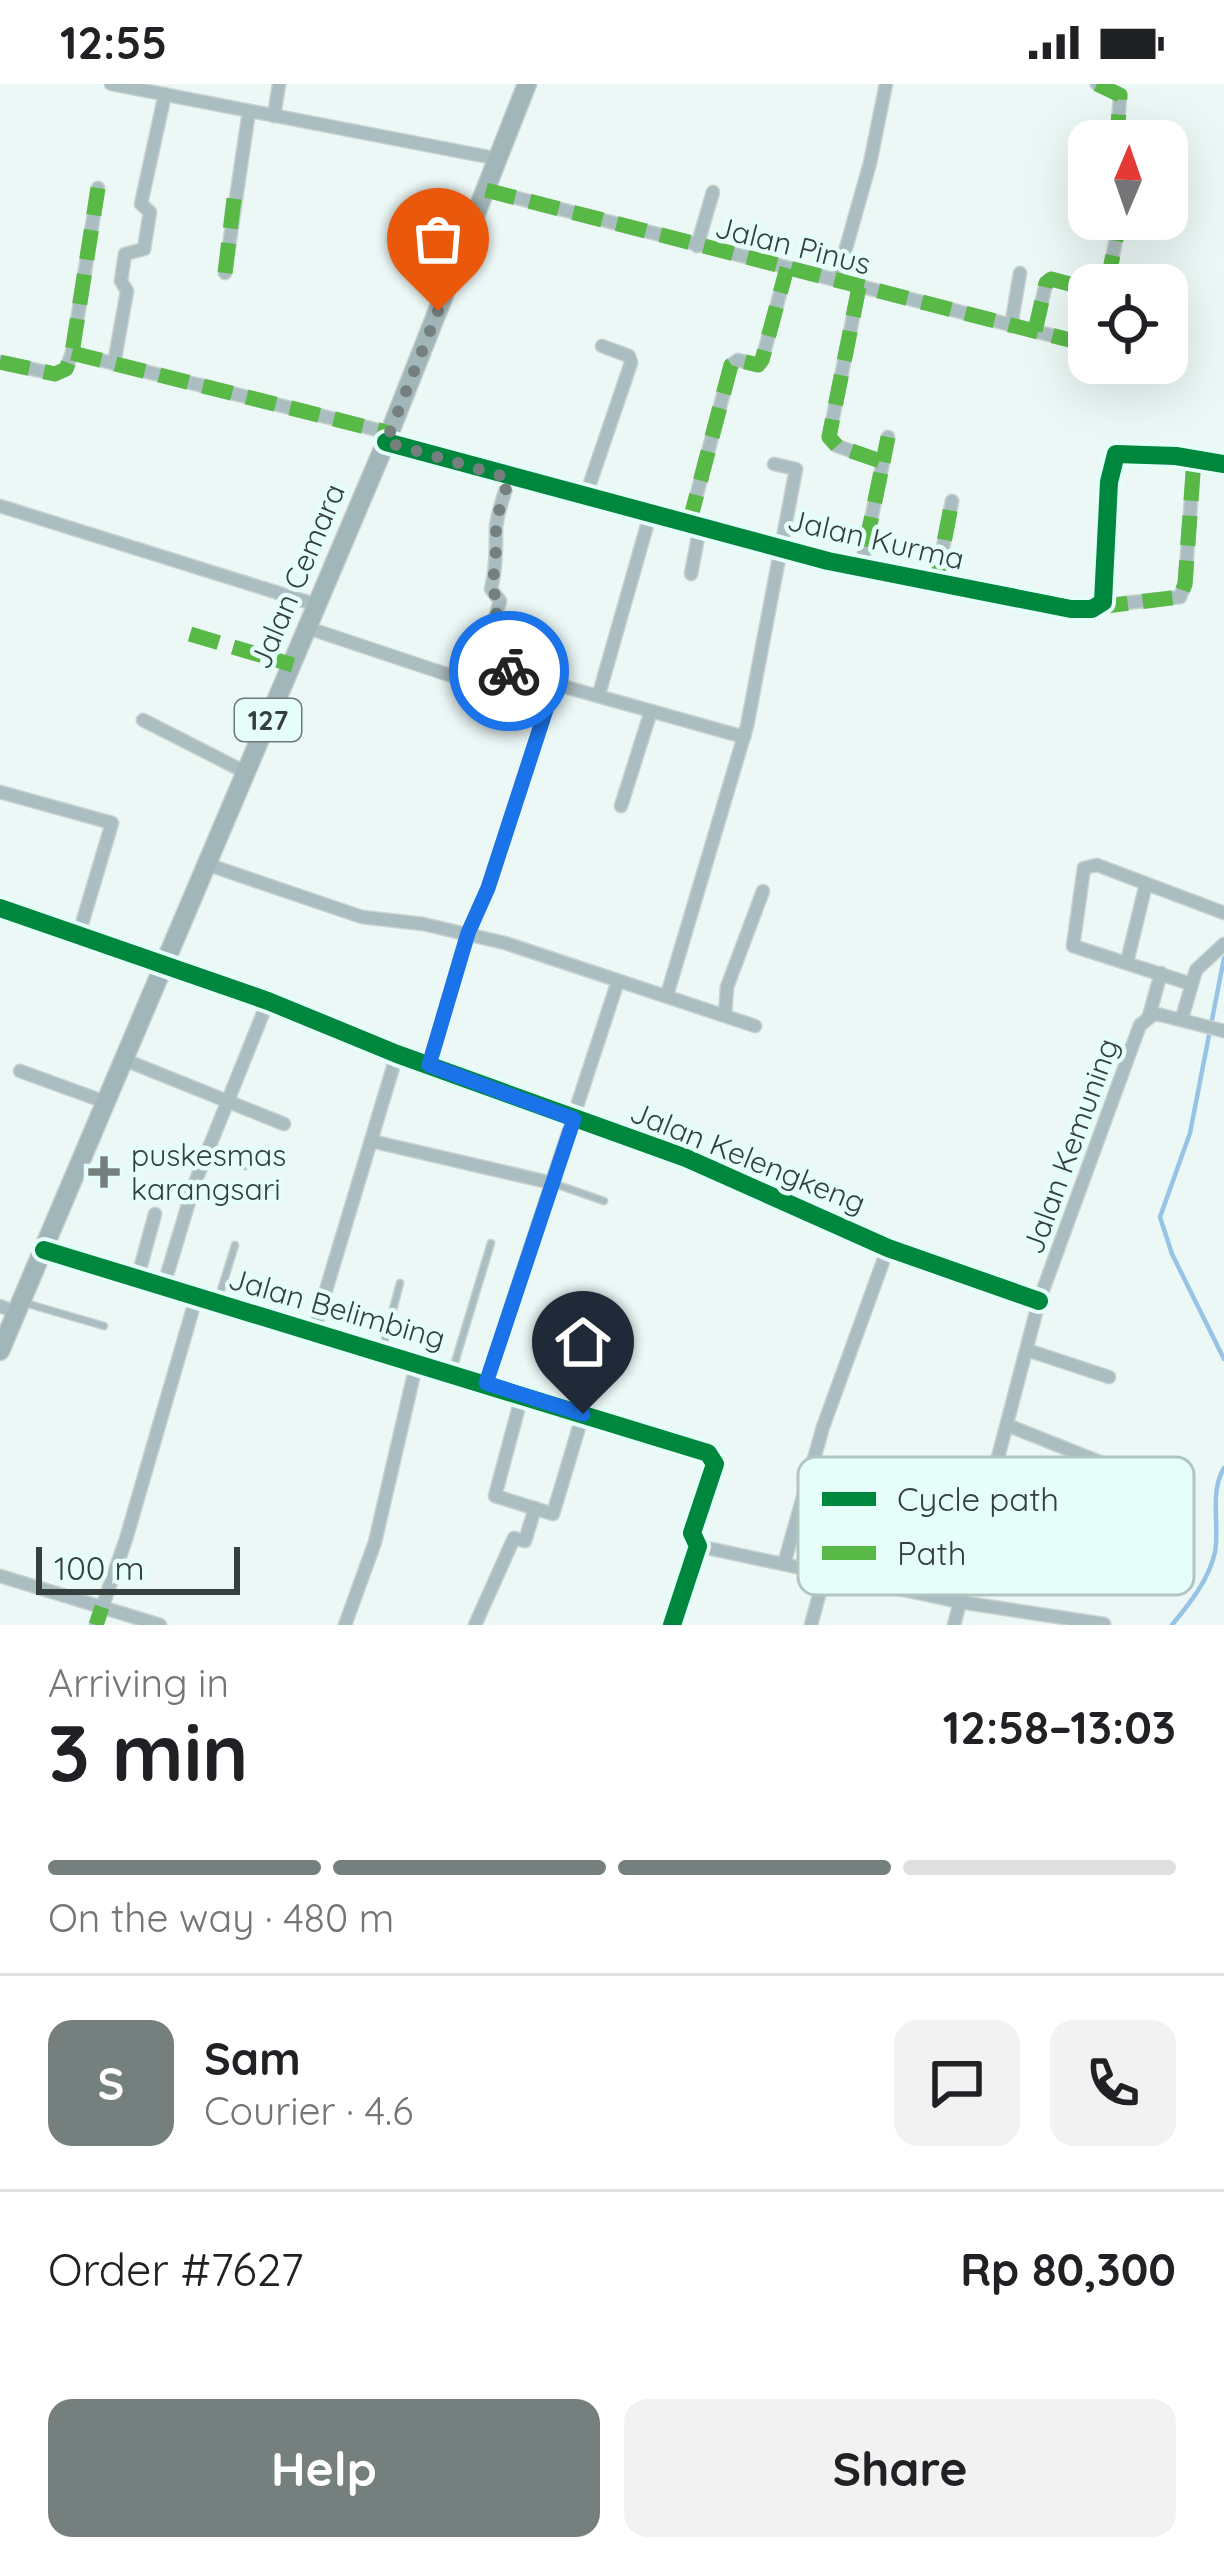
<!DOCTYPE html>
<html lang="en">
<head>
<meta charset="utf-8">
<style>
	:root { --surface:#fff; --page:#f2f2f2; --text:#202124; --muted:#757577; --line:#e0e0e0; --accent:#75807e }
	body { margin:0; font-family:Quicksand,sans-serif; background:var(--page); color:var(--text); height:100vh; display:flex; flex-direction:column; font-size:45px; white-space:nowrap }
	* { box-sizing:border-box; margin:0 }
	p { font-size:39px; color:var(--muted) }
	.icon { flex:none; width:66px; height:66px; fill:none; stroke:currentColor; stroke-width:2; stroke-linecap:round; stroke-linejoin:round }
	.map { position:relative; height:1541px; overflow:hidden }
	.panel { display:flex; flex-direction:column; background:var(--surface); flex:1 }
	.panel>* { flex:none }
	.needle { width:78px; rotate:2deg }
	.buttons { position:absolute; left:1068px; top:36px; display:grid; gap:24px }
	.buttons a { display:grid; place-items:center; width:120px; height:120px; border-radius:24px; background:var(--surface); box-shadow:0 12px 48px #0002; font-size:60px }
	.scale { position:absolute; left:36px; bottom:30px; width:204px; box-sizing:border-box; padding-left:12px; border:6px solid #353f3d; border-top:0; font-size:33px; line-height:42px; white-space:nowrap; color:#353f3d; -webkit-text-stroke:9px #e6fefa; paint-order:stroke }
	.pin { position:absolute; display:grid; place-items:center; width:102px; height:102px; color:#fff; margin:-123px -51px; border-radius:50% 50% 50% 0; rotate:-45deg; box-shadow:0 0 12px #0007 }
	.pin .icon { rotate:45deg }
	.courier { position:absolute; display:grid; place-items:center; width:120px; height:120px; margin:-60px; border:9px solid #1a73e8; border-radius:50%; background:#fff; color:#222; box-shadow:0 3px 15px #0007 }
	.headline em { font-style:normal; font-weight:700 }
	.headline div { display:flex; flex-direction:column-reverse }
	.headline { display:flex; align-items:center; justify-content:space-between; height:204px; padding:0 48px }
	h1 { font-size:78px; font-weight:700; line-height:90px }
	.bar { display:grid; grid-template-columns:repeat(4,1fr); gap:18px 12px; align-content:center; height:144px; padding:0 48px }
	.bar i { height:15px; border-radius:9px; background:var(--line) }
	.bar .active { background:var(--accent) }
	.bar p { grid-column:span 4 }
	.line { display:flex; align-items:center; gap:30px; padding:0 48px; border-top:3px solid var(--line) }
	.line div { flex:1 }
	.round { display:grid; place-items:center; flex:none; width:126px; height:126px; border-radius:24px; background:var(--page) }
	.cta { display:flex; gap:24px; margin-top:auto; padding:24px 48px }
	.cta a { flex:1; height:138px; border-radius:24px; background:var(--accent); color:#fff; font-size:48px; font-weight:700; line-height:138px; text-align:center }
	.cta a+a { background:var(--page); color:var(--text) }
	.status { display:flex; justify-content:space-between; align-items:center; height:84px; padding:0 60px; background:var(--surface); direction:ltr }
	.status svg { height:33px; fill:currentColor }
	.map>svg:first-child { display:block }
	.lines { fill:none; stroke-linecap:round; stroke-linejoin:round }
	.stream { stroke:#97c4e4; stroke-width:4.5 }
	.service-casing { stroke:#c8d2d0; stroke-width:9 }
	.minor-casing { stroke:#c8d2d0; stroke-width:15 }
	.primary-casing { stroke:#c8d2d0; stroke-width:21 }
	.service { stroke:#aabdc0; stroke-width:6 }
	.minor { stroke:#aabdc0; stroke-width:12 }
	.primary { stroke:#a1b6b8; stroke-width:18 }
	.quiet { stroke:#58b947; stroke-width:15; stroke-dasharray:30 15; stroke-linecap:butt }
	.cycleway-casing { stroke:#e6fefa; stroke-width:26 }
	.cycleway { stroke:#00873e; stroke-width:18 }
	.done { stroke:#75807e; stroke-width:12; stroke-dasharray:0 21.6 }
	.route { stroke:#1a73e8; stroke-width:15 }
	.poi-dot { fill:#75807e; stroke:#e6fefa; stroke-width:4.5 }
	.labels { text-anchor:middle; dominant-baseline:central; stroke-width:9; stroke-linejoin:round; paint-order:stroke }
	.shield { fill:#e6fefa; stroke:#6a7876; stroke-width:3 }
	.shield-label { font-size:27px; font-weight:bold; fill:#353f3d }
	.street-label { font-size:30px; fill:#353f3d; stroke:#e6fefa }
	.poi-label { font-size:30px; fill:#353f3d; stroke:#e6fefa; text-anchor:start }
	.key { fill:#e6fefa; stroke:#b1c5c1; stroke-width:3 }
	.key-label { font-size:33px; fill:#353f3d }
</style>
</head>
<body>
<div class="status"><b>12:55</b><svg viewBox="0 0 49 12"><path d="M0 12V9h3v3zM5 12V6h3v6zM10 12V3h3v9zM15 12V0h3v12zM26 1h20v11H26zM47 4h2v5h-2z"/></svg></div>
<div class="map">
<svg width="1224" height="1541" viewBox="0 0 1224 1541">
	<rect width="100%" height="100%" fill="#ecf8f6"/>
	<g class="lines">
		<g class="stream">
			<polyline points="1224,874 1190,1049 1160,1133 1172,1170 1224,1275"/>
			<path d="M1172,1541C1189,1520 1209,1496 1215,1468C1220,1440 1209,1409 1224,1384"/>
		</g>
		<defs>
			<g id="service">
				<polyline points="210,1069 245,1082"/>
				<polyline points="552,1099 604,1117"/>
				<polyline points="218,1216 235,1161"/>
				<polyline points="25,1219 104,1242"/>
				<polyline points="382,1267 400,1199"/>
				<polyline points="452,1288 491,1159"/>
			</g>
			<g id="minor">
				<polyline points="111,0 499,75"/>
				<polyline points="1097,0 1120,11 1117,57"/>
				<polyline points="274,32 279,0"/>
				<polyline points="486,106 1089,261"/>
				<polyline points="697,162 713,108"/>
				<polyline points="225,189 249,27"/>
				<polyline points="837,196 870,79 886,0"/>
				<polyline points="1107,201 1120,135"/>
				<polyline points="859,203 829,353 837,362 883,378 861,484"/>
				<polyline points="1011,242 1020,189"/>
				<polyline points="1035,247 1046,199 1051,195 1089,205"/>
				<polyline points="72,269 390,349"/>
				<polyline points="0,278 55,290 66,285 72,269 98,104"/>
				<polyline points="114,280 127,207 121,197 125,170 144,165 150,128 141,120 165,10"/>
				<polyline points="386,358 828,477 1071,525 1092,525 1103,518 1109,398 1116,370 1176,372 1224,380"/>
				<polyline points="883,378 888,353"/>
				<polyline points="585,414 631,279 629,272 602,262"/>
				<polyline points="0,422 317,521"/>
				<polyline points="689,440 731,281 738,276 758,281 762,276 787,184"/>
				<polyline points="691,490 700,443"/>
				<polyline points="936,500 952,417"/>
				<polyline points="1099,522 1180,513 1185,500 1194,375"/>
				<polyline points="308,544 476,600 486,599 499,587 512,588 744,653"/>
				<path d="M476,600L500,517L491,505C496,485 496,465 496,444C497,428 505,410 509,394"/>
				<polyline points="599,610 650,431"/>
				<polyline points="143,636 245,688"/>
				<polyline points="0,708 112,739 78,853"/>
				<polyline points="621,722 651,627"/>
				<polyline points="206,780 362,833 423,840 505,859 755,942"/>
				<polyline points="0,824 268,917 397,970 686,1074 888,1164 1039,1217"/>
				<polyline points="1127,878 1146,800"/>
				<polyline points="1191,900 1073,862 1084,784 1097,781 1224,829"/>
				<polyline points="667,911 747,642 796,385 774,380"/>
				<polyline points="725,931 727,903 763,807"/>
				<polyline points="1149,932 1161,889"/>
				<polyline points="1182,934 1196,886 1224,860"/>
				<polyline points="125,976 284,1040"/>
				<polyline points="429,981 468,849 488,804 555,598"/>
				<polyline points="20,987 108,1019"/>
				<polyline points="371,1057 552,1099"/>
				<polyline points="44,1166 708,1369 715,1380 692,1449 698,1462 672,1541"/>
				<polyline points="137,1196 155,1130"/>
				<polyline points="163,1204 194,1101 268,917"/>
				<polyline points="0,1222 17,1229"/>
				<polyline points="314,1246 397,970"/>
				<polyline points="1027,1266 1109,1293"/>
				<polyline points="486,1299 618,897"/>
				<polyline points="522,1311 495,1412 553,1430 583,1330"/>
				<polyline points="1007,1341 1150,1398"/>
				<polyline points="899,1409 984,1428 1089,1466"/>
				<polyline points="698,1462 960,1518 1104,1540"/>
				<polyline points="784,1480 823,1343 888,1164"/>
				<polyline points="0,1492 160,1541"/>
				<polyline points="96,1541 126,1455 196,1214"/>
				<polyline points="345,1541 375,1458 417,1277"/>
				<polyline points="475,1541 514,1454 525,1457 535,1424"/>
				<polyline points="811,1541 825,1489"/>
				<polyline points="954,1541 1039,1217 1140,941 1154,930 1161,931 1224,947"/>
			</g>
			<polyline id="primary" points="0,1267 386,358 527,0"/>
		</defs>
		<use href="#service" class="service-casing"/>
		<use href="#minor" class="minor-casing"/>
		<use href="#primary" class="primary-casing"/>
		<use href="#service" class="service"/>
		<use href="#minor" class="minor"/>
		<use href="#primary" class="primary"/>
		<g class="quiet">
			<polyline points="1097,0 1120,11 1117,57"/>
			<polyline points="486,106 1089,261"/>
			<polyline points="225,189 235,106"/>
			<polyline points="1107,201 1120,135"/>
			<polyline points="859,203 829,353 837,362 883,378 861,484"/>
			<polyline points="1035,247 1046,199 1051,195 1089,205"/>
			<polyline points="72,269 390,349"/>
			<polyline points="0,278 55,290 66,285 72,269 98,104"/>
			<polyline points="883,378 888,353"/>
			<polyline points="689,440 731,281 738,276 758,281 762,276 787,184"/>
			<polyline points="936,500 952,417"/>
			<polyline points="1098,523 1180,513 1185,500 1194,375"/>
			<polyline points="190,550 293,581"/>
			<polyline points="899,1409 984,1428 1089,1466"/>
			<polyline points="96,1541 102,1523"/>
		</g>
		<defs>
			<g id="cycleway">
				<polyline points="386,358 828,477 1071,525 1092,525 1103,518 1109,398 1116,370 1176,372 1224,380"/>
				<polyline points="0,824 268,917 397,970 686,1074 888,1164 1039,1217"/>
				<polyline points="44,1166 708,1369 715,1380 692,1449 698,1462 672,1541"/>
			</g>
		</defs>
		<use href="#cycleway" class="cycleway-casing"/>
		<use href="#cycleway" class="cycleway"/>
	</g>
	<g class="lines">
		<path class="done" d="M438,227L386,358L509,394C505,410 497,428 496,444C496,465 496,485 491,506L500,517L476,600L486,599L500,586L509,587"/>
		<polyline class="route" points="509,587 555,598 488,804 468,849 429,981 574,1035 486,1299 583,1330"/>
	</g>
	<path class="poi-dot" d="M98 1070h12v12h12v12h-12v12h-12v-12h-12v-12h12z"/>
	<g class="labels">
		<rect class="shield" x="235" y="615" width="66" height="42" rx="9"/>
		<g class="shield-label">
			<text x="268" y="636">127</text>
		</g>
		<g class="street-label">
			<text transform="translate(793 161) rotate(14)">Jalan Pinus</text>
			<text transform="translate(876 455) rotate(13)">Jalan Kurma</text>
			<text transform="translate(297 492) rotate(-67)">Jalan Cemara</text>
			<text transform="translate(1070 1062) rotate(-70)">Jalan Kemuning</text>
			<text transform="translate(748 1073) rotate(22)">Jalan Kelengkeng</text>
			<text transform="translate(337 1224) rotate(16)">Jalan Belimbing</text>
		</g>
		<g class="poi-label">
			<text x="131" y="1071">puskesmas<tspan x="131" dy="34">karangsari</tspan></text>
		</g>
	</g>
	<rect x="798" y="1373" width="396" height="138" rx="18" class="key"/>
	<rect x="822" y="1408" width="54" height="14" fill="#00873e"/>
	<rect x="822" y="1462" width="54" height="14" fill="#58b947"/>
	<g class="key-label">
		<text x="897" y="1427">Cycle path</text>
		<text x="897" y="1481">Path</text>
	</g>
</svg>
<div class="buttons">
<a><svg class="needle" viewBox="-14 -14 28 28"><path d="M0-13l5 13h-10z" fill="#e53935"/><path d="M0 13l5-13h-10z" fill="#757577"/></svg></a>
<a><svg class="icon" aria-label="locate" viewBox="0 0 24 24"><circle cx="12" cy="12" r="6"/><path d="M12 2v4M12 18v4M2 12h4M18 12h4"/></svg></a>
</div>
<div class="scale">100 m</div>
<div class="pin" style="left:438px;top:227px;background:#ea580c"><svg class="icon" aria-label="bag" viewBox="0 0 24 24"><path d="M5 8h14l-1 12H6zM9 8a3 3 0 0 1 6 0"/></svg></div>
<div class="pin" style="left:583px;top:1330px;background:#1f2937"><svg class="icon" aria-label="home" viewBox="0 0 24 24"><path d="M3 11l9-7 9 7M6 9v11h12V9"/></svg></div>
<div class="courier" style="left:509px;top:587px"><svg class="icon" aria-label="bike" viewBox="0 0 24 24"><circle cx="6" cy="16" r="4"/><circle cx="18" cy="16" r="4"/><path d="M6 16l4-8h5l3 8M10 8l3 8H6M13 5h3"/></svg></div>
</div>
<section class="panel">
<div class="headline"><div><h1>3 min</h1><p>Arriving in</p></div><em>12:58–13:03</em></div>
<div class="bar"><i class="active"></i><i class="active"></i><i class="active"></i><i></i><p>On the way · 480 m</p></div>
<div class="line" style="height:216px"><b class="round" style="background:var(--accent);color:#fff">S</b><div><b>Sam</b><p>Courier · 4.6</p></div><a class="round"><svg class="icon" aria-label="chat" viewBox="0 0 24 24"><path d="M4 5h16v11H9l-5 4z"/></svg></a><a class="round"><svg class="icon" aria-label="phone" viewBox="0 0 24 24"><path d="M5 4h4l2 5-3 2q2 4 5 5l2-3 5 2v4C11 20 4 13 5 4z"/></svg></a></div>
<div class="line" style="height:156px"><div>Order #7627</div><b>Rp 80,300</b></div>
<div class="cta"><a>Help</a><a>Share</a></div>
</section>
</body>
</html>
